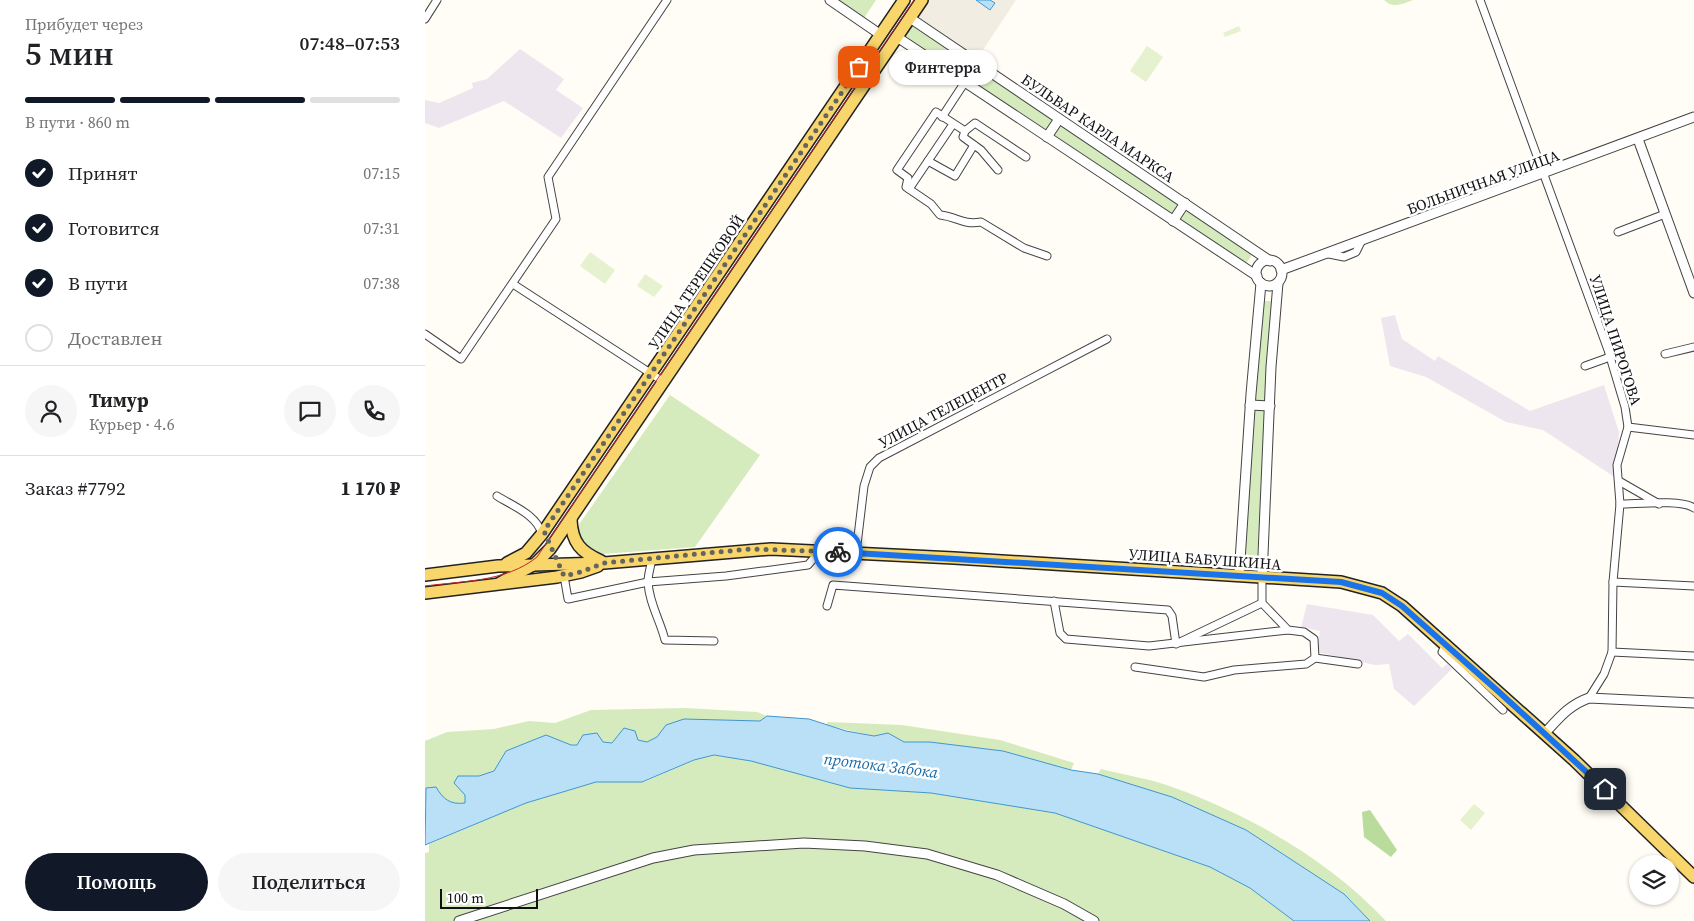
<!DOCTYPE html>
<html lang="ru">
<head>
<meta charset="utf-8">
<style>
	:root { --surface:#fff; --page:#f6f6f6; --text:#202124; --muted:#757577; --line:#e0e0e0; --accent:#111827 }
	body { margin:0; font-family:"Source Serif 4",serif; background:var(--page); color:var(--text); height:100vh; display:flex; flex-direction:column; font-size:19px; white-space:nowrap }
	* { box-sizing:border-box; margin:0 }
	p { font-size:16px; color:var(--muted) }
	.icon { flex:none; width:28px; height:28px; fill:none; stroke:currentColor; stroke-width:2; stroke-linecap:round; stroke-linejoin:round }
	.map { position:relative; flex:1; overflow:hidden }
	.panel { display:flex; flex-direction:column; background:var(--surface); width:425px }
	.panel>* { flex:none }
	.tools { position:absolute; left:1204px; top:855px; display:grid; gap:10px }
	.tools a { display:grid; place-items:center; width:50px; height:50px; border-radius:50%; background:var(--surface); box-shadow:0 1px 4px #0004; font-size:25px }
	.scale { position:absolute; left:15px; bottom:12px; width:98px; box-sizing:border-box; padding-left:5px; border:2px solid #111; border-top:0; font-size:14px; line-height:18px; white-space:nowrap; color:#111; -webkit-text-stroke:4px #fff; paint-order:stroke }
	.pin { position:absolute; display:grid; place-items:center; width:42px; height:42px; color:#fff; margin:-21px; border-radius:10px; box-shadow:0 2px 8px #0006 }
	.courier { position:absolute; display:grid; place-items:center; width:50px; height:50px; margin:-25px; border:4px solid #1a73e8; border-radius:50%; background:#fff; color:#222; box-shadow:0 1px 6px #0007 }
	.bubble { position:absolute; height:35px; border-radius:18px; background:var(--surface); box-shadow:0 1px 4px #0004; font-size:16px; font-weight:600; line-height:35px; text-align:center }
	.headline em { font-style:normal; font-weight:600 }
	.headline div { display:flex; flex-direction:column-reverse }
	.headline { display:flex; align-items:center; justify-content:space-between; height:85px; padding:0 25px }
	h1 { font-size:32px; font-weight:600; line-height:38px }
	.bar { display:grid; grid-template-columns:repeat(4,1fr); gap:8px 5px; align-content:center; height:60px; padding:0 25px }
	.bar i { height:6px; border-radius:4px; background:var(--line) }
	.bar .on { background:var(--accent) }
	.bar p { grid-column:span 4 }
	.line { display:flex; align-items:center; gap:12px; padding:0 25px; border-top:1px solid var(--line) }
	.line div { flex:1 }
	.round { display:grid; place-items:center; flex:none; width:52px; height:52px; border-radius:26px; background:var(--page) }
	ol { padding:0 25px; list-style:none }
	li { display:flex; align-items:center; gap:15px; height:55px }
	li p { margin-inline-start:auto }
	li .icon { padding:5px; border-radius:50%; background:var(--accent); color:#fff; stroke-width:4 }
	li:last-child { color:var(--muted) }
	li i { width:28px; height:28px; border:2px solid var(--line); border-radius:50% }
	.cta { display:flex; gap:10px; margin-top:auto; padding:10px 25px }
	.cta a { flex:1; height:58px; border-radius:30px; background:var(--accent); color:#fff; font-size:20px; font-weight:600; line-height:58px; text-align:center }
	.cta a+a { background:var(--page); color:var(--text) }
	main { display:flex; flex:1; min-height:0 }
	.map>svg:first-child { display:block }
	.industrial { fill:#eee6ef }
	.green { fill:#d5ebbd }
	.forest { fill:#b9dc9c }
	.pitch { fill:#e6f2cf }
	.plaza { fill:#f1ede2 }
	.water { fill:#b9e0f7; stroke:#3f96cf }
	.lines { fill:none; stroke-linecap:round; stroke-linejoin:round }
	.minor-casing { stroke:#444; stroke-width:9 }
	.tertiary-casing { stroke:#444; stroke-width:11 }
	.primary-casing { stroke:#222; stroke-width:14 }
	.minor { stroke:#fff; stroke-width:7 }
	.tertiary { stroke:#fff; stroke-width:9 }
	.primary { stroke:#f9d66b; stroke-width:11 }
	.tram { stroke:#c4262e; stroke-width:1 }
	.done { stroke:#646461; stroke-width:5; stroke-dasharray:0 9 }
	.route { stroke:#1a73e8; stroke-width:6 }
	.labels { text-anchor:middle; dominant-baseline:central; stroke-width:5; stroke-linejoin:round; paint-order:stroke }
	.street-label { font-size:15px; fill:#111; stroke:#fff }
	.water-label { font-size:16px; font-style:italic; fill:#1768a6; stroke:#fff }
</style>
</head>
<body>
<main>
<section class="panel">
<div class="headline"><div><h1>5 мин</h1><p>Прибудет через</p></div><em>07:48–07:53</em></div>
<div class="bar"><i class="on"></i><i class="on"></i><i class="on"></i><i></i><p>В пути · 860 m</p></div>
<ol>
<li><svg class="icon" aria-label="check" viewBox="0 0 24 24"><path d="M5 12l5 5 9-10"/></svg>Принят<p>07:15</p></li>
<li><svg class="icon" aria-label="check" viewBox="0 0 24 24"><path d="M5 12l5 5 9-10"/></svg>Готовится<p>07:31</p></li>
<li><svg class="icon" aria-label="check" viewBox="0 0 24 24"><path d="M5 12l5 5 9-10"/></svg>В пути<p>07:38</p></li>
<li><i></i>Доставлен</li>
</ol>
<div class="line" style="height:90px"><a class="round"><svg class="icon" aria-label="person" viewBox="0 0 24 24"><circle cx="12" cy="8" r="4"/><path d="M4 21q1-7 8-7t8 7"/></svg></a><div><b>Тимур</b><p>Курьер · 4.6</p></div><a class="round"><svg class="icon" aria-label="chat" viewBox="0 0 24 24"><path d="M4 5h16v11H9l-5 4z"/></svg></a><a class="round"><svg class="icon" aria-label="phone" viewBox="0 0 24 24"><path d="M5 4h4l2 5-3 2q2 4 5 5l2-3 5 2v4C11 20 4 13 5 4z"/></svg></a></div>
<div class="line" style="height:65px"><div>Заказ #7792</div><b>1 170 ₽</b></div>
<div class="cta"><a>Помощь</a><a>Поделиться</a></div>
</section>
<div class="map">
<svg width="1269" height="921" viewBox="0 0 1269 921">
	<rect width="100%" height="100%" fill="#fffdf5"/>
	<g class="industrial">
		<polygon points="95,49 139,79 131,90 158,108 136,138 79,101 14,128 0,123 0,100 14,103 48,88 47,83 62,79"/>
		<polygon points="970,315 977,339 1010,361 1013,356 1105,411 1179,385 1194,432 1191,478 1118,430 1081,422 1001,377 965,366 956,318"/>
		<polygon points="882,604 948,615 974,641 983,634 1017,668 1022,664 1027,669 989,706 969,689 964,664 950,665 892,652 895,631 876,627"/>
	</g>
	<g class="green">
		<polygon points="411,0 451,0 439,18"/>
		<path d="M959,0H988C977,4 968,9 959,0Z"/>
		<polygon points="486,25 628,120 622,131 479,36"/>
		<polygon points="634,125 754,204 747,215 628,137 628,134"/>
		<polygon points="763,210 828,253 821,264 754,220"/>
		<polygon points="836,301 849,301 841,402 829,401"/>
		<path d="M245,395L335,455L270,547L177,554C162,551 158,545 151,532L155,523Z"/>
		<polygon points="830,409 841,412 832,558 818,558 828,411"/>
		<path d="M260,708L332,712L342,716L335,721L259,719L241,725L232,737L222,742L213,740L146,745L121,735L81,751L69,771L54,776H33L41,795L40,803C25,805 18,799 10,787L0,802V741L22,732L69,729L104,721L130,723L166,710Z"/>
		<polygon points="403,722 477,725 575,740 649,763 646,770 578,751 505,742 479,742 463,733 449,736 401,725"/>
		<polygon points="288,755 326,761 425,788 506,793 630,813 785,867 825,888 869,921 0,921 0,853 4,852 4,844 101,803 171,782 219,782 270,760"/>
		<path d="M676,769C700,775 726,779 750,788C827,816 905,861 961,921H945L919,894L821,830L747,797L673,774Z"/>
	</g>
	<polygon class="forest" points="945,810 972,850 966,857 939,837 937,812"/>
	<g class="pitch">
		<polygon points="814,26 816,31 800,37 798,33"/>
		<polygon points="722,46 738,57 721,82 705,71"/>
		<polygon points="165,252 190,270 180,284 155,266"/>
		<polygon points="220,274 238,286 229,297 212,286"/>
		<polygon points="1049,804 1060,813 1046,830 1035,820"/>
	</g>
	<polygon class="plaza" points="501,0 591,0 552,59 494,18 492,14"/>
	<g class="water">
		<polygon points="551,0 565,0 570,3 565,10"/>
		<path d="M342,716L384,719L421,731L449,736L463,733L479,742H505L578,751L646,770L673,774L747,797L821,830L919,894L945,921H869L825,888L785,867L630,813L506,793L425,788L326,761L289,755L269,760L217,782H171L101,803L0,845L1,788L11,787C18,799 25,805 40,803V795L29,783L33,776H54L69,771L81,751L121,735L146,745H152L158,735L172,733L178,742L187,743L199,728L210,731L213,740L222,742L232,737L241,725L259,719L335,721Z"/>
	</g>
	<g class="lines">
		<defs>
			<g id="minor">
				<polyline points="1055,0 1183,350 1200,407 1203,427 1192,465 1195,504 1188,582 1187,652 1179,674 1164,698"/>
				<polyline points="0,19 12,0"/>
				<polyline points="517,117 540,82"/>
				<path d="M540,131L511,112L472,170L483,178L481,187L506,204L515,215C533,217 537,225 556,222L599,248L622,256"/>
				<polyline points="503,161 530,176 549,145"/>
				<polyline points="573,170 556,150 538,137 540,131 550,123 601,157"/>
				<polyline points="484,189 528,124"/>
				<polyline points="1193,232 1240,214"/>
				<polyline points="904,254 919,257 931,252 936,242"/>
				<polyline points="88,284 239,382"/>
				<polyline points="0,334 36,359 131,219 123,177 242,0"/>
				<polyline points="1240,354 1269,347"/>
				<polyline points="1160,366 1185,357"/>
				<polyline points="1203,427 1269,435"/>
				<polyline points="1194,481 1234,504"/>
				<path d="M72,496C88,506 112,515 117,534"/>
				<path d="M1195,504C1212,504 1257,499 1269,508"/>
				<polyline points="431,553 439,486 445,467 454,458 682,339"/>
				<path d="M227,558C226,566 223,574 223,582C224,603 235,620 240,640L289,641"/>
				<polyline points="139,576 143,599 223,582 301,576 383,565 394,552"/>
				<polyline points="1188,582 1269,586"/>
				<polyline points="629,601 635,633 641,639 724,646 863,630"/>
				<polyline points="402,606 408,585 743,610 747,616 751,644 837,603"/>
				<polyline points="1021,644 1017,652 1078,710"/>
				<polyline points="1187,652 1269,656"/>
				<polyline points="890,658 933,664"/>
				<polyline points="710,667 779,677 809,670 881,664 890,658 889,639 879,632 863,630 837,603 837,578"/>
			</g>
			<g id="tertiary">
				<polyline points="405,0 456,35"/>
				<polyline points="485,18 845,261"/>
				<polyline points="472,37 832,276"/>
				<polyline points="622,137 634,119"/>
				<polyline points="1213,139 1269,293"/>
				<polyline points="748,221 760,203"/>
				<circle cx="844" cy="273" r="13"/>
				<polyline points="856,270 1269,117"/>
				<polyline points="825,405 845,406"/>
				<polyline points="814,576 826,394 836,283"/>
				<polyline points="837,578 846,367 853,283"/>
				<path d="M1120,733C1134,718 1144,705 1164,698L1269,703"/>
				<polyline points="34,921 228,858 269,850 379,843 440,846 502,854 572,875 639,904 669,921"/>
			</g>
			<g id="primary">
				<path d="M146,520C147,543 156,552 176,561"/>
				<polyline points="82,563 101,553 117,534 479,0"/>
				<polyline points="0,575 73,566 179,563 346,549 529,558 916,582 957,593 977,606 1149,760 1269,877"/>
				<polyline points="75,583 110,564 125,549 497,0"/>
				<polyline points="0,593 132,577 156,572 173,566"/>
			</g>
		</defs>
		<use href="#minor" class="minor-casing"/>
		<use href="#tertiary" class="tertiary-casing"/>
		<use href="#primary" class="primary-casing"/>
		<use href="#minor" class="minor"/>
		<use href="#tertiary" class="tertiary"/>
		<use href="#primary" class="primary"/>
		<path class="tram" d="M0,586C38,581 81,582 112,557L489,0"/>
	</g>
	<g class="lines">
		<polyline class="done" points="413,552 325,549 179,563 156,572 139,576 119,531 434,67"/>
		<polyline class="route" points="413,552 916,582 957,593 977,606 1074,692 1180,789"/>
	</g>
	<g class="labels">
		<g class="street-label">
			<text transform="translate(673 128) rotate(34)">БУЛЬВАР КАРЛА МАРКСА</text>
			<text transform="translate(1058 182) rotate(-20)">БОЛЬНИЧНАЯ УЛИЦА</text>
			<text transform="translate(271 282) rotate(-56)">УЛИЦА ТЕРЕШКОВОЙ</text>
			<text transform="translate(1191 340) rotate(72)">УЛИЦА ПИРОГОВА</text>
			<text transform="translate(518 410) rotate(-28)">УЛИЦА ТЕЛЕЦЕНТР</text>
			<text transform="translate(780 559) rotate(4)">УЛИЦА БАБУШКИНА</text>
		</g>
		<g class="water-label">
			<text transform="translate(456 765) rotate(7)">протока Забока</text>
		</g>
	</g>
</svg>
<div class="tools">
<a><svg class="icon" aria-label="layers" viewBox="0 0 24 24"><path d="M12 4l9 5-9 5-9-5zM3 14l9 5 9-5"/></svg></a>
</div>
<div class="scale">100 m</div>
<div class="pin" style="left:434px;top:67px;background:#ea580c"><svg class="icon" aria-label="bag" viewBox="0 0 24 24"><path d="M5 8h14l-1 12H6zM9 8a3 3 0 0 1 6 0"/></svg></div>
<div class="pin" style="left:1180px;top:789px;background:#1f2937"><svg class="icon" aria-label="home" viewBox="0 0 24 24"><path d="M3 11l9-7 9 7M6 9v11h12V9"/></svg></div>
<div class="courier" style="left:413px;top:552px"><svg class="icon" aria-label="bike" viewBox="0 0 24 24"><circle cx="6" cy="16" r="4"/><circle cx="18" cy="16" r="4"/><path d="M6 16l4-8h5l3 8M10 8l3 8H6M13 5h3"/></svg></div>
<div class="bubble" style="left:464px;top:50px;width:108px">Финтерра</div>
</div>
</main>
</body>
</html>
